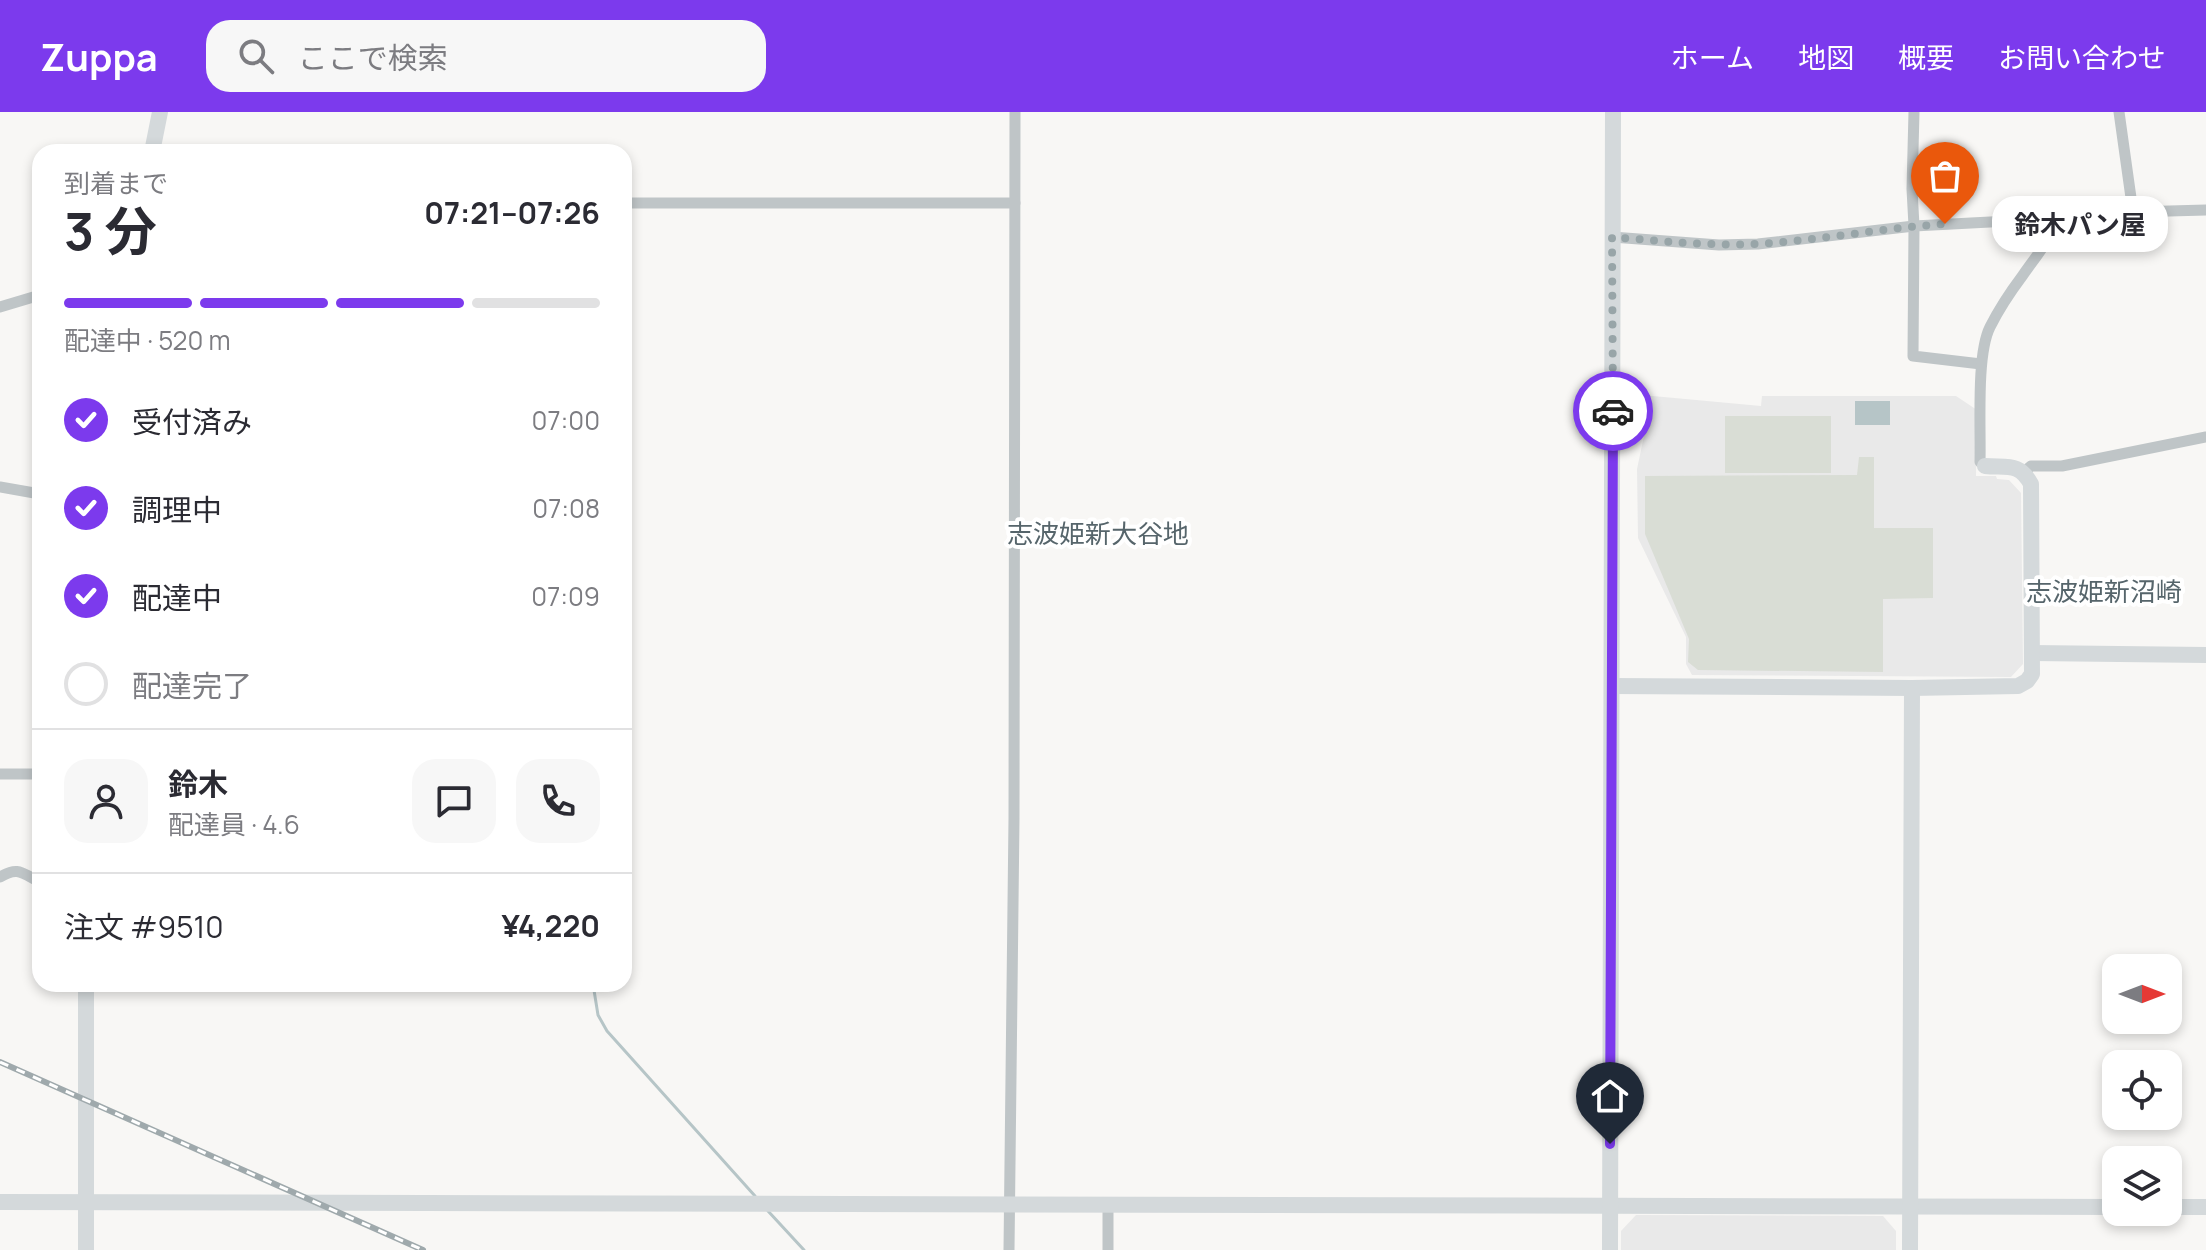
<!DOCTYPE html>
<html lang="ja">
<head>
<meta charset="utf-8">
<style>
	:root { --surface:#fff; --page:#f7f7f7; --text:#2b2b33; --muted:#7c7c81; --line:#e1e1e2; --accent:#7c3aed }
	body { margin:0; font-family:Manrope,"Noto Sans JP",sans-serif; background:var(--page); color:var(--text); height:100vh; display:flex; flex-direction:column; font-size:30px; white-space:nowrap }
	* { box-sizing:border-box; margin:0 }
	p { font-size:26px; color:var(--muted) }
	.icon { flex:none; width:44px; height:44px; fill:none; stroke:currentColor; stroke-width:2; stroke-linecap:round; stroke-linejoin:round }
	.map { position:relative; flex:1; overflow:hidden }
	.panel { position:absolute; left:32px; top:32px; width:600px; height:848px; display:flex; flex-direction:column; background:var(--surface); border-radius:24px; box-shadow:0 4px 12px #0003 }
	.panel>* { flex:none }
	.needle { width:52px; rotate:90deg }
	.controls { position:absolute; left:2102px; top:842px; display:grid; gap:16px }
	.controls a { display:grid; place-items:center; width:80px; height:80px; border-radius:16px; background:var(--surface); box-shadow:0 4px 12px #0003; font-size:40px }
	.pin { position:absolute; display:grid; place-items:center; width:68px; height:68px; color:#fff; margin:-82px -34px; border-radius:50% 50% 50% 0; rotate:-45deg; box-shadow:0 0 8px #0007 }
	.pin .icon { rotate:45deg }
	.courier { position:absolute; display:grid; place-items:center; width:80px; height:80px; margin:-40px; border:6px solid #7c3aed; border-radius:50%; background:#fff; color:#222; box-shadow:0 2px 10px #0007 }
	.bubble { position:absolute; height:56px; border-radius:24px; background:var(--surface); box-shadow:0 4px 12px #0003; font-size:26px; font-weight:700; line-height:56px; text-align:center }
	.headline em { font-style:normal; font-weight:700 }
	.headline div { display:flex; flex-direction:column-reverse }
	.headline { display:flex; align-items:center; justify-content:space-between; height:136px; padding:0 32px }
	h1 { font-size:52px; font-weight:700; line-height:60px }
	.bar { display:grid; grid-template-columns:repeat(4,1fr); gap:12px 8px; align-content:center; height:96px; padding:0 32px }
	.bar i { height:10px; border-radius:6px; background:var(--line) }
	.bar .selected { background:var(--accent) }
	.bar p { grid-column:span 4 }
	.line { display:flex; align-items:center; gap:20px; padding:0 32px; border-top:2px solid var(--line) }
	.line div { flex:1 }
	.round { display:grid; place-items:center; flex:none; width:84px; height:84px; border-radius:24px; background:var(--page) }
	ol { padding:0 32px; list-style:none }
	li { display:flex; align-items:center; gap:24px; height:88px }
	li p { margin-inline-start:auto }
	li .icon { padding:8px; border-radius:50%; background:var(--accent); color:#fff; stroke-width:4 }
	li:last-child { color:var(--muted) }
	li i { width:44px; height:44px; border:4px solid var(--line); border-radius:50% }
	header { display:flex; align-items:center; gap:48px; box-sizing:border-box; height:112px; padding:0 40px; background:var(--accent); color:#fff }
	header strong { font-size:38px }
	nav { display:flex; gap:44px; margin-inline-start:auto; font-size:28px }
	.search { width:560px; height:72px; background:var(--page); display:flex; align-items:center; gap:20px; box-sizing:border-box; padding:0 28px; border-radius:24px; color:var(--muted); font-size:30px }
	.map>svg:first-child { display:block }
	.built { fill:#e9e9e9 }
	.green { fill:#d9ddd5 }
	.water { fill:#b6c5c7 }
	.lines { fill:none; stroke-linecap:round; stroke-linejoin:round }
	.stream { stroke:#b6c5c7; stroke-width:3 }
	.street { stroke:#bfc5c7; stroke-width:11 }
	.secondary { stroke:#d4d9db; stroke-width:16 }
	.rail-casing { stroke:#9fa9ac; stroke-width:6 }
	.rail { stroke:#fff; stroke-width:3; stroke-dasharray:9; stroke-linecap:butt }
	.done { stroke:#98a5a8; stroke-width:8; stroke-dasharray:0 14.4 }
	.route { stroke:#7c3aed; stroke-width:10 }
	.labels { text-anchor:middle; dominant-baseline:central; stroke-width:8; stroke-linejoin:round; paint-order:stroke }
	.quarter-label { font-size:26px; fill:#56656b; stroke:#fff }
</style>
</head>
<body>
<header>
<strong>Zuppa</strong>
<div class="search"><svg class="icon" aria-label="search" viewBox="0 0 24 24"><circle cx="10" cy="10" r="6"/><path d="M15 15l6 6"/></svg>ここで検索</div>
<nav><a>ホーム</a><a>地図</a><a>概要</a><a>お問い合わせ</a></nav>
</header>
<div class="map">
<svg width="2206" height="1138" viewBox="0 0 2206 1138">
	<rect width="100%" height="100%" fill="#f8f7f5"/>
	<g class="built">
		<polygon points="1642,283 1761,294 1762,284 1956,284 1977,298 1976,364 1996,364 1997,367 2009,368 2021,381 2023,552 2011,565 1692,563 1686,552 1686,525 1638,426 1637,357 1648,305 1641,296"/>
		<polygon points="1636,1103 1883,1104 1896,1119 1896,1138 1621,1138 1621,1119"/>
	</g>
	<g class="green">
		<rect x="1725" y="304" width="106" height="57"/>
		<polygon points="1859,345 1874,345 1874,416 1933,416 1933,486 1883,487 1883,560 1698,558 1688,550 1689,527 1645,422 1645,364 1857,363"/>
	</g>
	<rect class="water" x="1855" y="289" width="35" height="24"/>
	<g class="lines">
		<g class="stream">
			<polyline points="593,872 598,903 607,919 755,1084"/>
			<polyline points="768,1099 804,1138"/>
		</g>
		<g class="street">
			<polyline points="1914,0 1912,77 1914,114 1913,244 1981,252"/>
			<polyline points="2119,0 2133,100"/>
			<polyline points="624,91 1015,91"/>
			<polyline points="1612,125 1719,133 1758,132 1914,114 2009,109 2133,100 2206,98"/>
			<polyline points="0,195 40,183"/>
			<path d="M1985,354L1980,350C1981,316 1976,243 1990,215C1999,197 2011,179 2023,163C2036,144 2052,127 2056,105"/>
			<polyline points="2024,360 2031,354 2062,354 2206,325"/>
			<polyline points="0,375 40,382"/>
			<polyline points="0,662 40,662"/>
			<path d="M0,765C18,754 22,761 40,770"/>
			<polyline points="1108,1092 1108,1138"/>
			<polyline points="1009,1138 1014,706 1015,0"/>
		</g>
		<g class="secondary">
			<polyline points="152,40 160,0"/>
			<polyline points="2032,541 2206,543"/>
			<path d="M1612,574L1912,576L2018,574L2027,569L2032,562L2031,372C2019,350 2007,356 1985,354"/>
			<polyline points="0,1090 2116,1095"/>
			<polyline points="2168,1095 2206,1095"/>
			<polyline points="86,1138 86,872"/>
			<polyline points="1610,1138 1613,0"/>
			<polyline points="1910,1138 1912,576"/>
		</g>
		<defs>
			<polyline id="rail" points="0,950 423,1138"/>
		</defs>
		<use href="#rail" class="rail-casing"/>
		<use href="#rail" class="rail"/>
	</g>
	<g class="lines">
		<path class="done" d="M1613,299L1612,125C1660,129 1707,134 1754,132C1818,129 1881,116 1945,112"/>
		<polyline class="route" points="1610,1032 1613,299"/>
	</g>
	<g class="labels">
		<g class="quarter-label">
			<text x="1098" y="421">志波姫新大谷地</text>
			<text x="2104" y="479">志波姫新沼崎</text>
		</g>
	</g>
</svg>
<div class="controls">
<a><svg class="needle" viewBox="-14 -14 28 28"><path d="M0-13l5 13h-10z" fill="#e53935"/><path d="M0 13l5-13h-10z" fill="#7c7c81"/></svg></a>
<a><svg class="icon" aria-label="locate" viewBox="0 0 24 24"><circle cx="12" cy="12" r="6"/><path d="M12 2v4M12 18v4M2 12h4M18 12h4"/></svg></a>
<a><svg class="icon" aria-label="layers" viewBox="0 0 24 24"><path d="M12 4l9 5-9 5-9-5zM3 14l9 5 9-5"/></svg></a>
</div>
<div class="pin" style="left:1945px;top:112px;background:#ea580c"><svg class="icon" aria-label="bag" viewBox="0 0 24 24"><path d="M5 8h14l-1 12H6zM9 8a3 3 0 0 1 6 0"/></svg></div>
<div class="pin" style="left:1610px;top:1032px;background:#1f2937"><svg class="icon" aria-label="home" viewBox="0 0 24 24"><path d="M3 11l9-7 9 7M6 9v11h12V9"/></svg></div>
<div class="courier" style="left:1613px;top:299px"><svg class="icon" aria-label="car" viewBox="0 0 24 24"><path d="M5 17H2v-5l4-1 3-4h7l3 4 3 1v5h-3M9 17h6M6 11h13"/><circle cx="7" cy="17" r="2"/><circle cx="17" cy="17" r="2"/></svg></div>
<div class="bubble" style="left:1992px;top:84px;width:176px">鈴木パン屋</div>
<section class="panel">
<div class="headline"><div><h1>3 分</h1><p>到着まで</p></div><em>07:21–07:26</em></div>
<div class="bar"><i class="selected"></i><i class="selected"></i><i class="selected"></i><i></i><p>配達中 · 520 m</p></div>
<ol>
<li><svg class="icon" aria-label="check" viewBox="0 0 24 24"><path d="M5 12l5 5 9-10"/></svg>受付済み<p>07:00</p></li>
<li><svg class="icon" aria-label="check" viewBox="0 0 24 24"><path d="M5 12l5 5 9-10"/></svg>調理中<p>07:08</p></li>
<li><svg class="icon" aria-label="check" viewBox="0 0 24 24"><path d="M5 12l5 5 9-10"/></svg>配達中<p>07:09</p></li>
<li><i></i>配達完了</li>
</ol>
<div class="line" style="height:144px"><a class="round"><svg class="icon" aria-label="person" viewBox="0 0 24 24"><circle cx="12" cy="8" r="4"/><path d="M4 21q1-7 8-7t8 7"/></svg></a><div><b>鈴木</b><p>配達員 · 4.6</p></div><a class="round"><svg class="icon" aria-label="chat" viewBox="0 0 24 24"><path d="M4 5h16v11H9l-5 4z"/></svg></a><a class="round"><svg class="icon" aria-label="phone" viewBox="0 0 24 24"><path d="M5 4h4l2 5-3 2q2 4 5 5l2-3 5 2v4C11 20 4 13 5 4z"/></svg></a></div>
<div class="line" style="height:104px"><div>注文 #9510</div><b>¥4,220</b></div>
</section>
</div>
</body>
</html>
